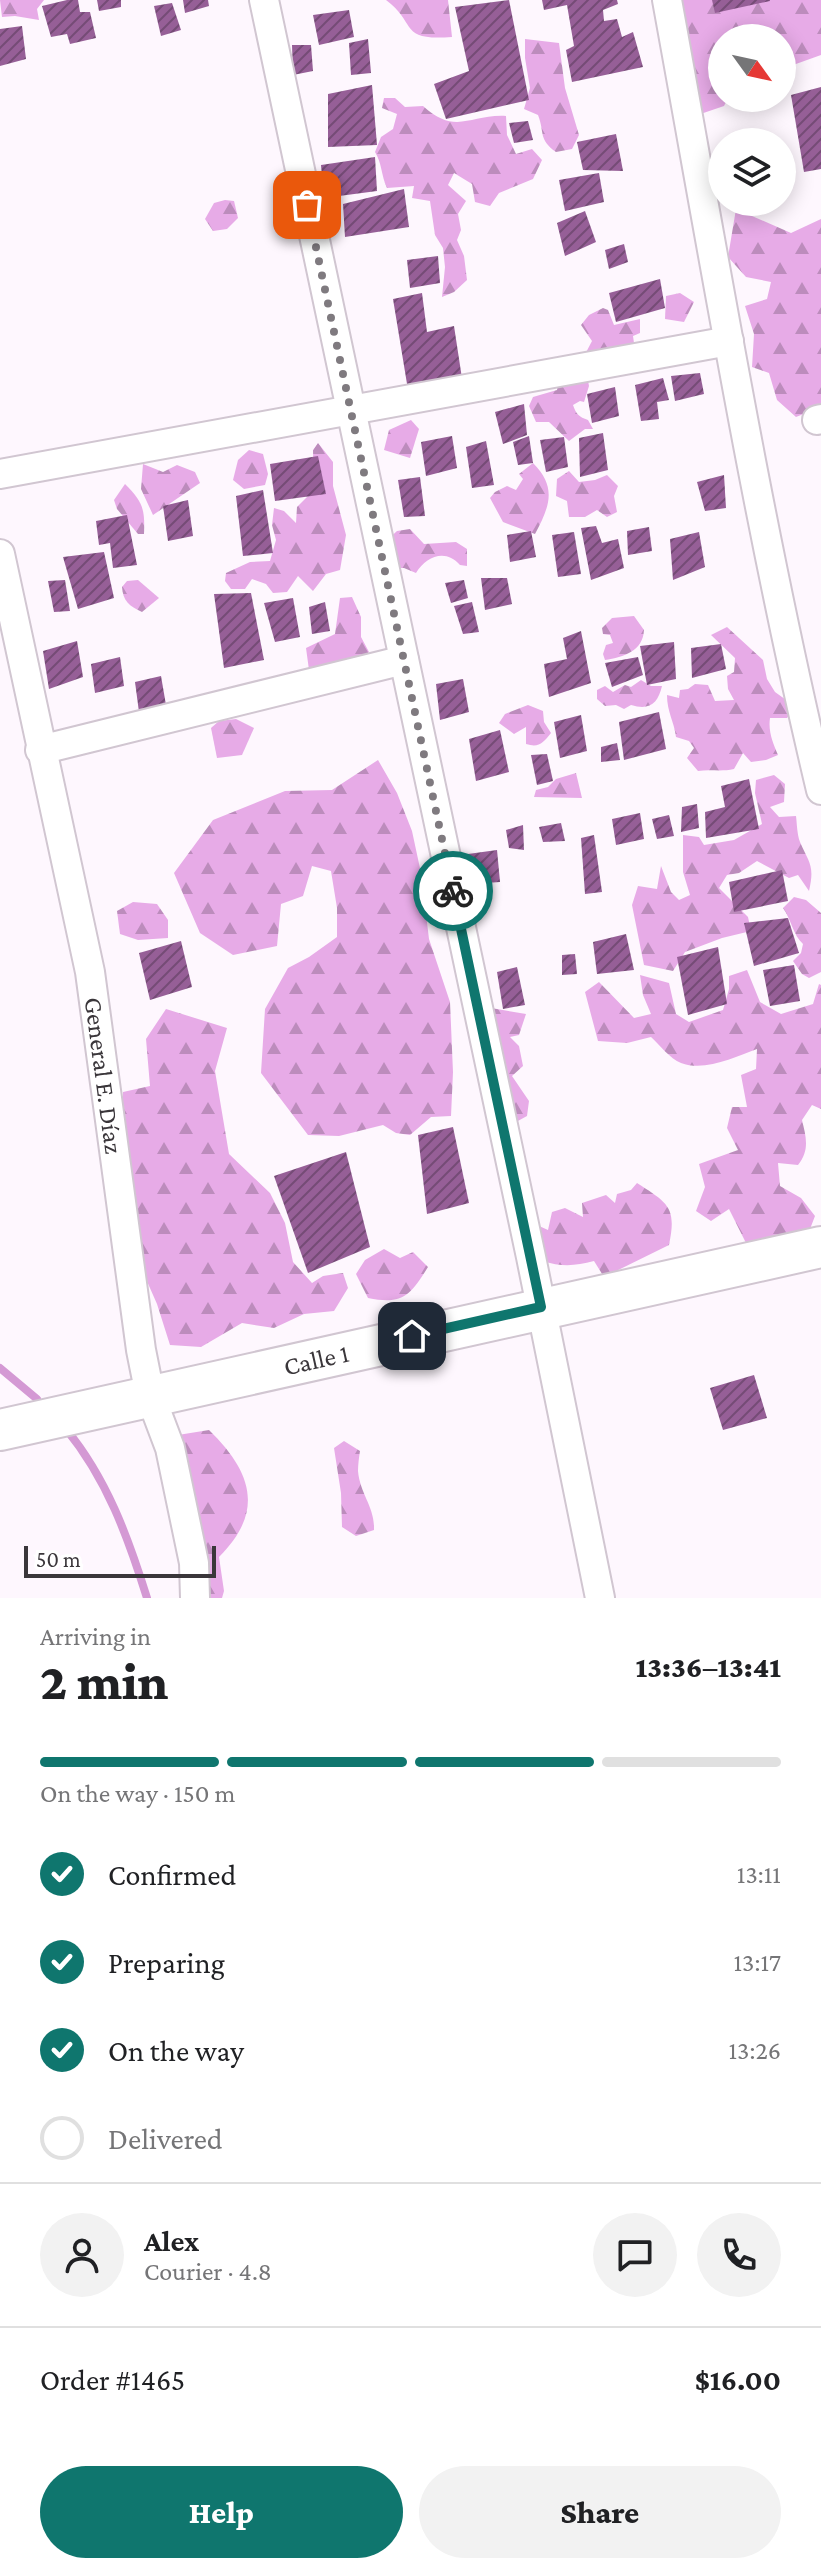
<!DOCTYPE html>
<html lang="en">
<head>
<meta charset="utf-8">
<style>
	:root { --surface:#fff; --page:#f2f2f2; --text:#202124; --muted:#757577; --line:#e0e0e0; --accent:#0f766e }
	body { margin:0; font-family:"Crimson Pro",serif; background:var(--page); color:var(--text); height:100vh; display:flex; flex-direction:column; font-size:30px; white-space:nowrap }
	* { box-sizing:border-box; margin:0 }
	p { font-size:26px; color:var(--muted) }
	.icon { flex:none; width:44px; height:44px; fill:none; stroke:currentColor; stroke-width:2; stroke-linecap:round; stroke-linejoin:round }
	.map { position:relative; height:1598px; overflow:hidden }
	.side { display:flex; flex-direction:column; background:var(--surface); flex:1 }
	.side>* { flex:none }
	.needle { width:52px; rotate:123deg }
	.controls { position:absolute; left:708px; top:24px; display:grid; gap:16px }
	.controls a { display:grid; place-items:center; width:88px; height:88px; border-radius:50%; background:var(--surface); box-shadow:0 4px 20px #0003; font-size:40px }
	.scale { position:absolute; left:24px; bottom:20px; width:192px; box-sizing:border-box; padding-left:8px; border:4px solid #3a363a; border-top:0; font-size:22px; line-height:28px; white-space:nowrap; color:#3a363a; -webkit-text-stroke:6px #fff; paint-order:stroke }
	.pin { position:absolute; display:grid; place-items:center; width:68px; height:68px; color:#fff; margin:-34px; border-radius:16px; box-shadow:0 4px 12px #0006 }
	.courier { position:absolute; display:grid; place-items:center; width:80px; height:80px; margin:-40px; border:6px solid #0f766e; border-radius:50%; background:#fff; color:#222; box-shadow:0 2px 10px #0007 }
	.overview em { font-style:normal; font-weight:800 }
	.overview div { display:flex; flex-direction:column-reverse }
	.overview { display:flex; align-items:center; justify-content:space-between; height:136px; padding:0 40px }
	h1 { font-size:52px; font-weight:800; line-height:60px }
	.bar { display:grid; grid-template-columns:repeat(4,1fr); gap:12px 8px; align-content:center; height:96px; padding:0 40px }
	.bar i { height:10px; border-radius:6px; background:var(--line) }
	.bar .active { background:var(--accent) }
	.bar p { grid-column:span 4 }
	.line { display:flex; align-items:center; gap:20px; padding:0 40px; border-top:2px solid var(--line) }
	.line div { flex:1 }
	.round { display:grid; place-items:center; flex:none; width:84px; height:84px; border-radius:42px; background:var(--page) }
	ol { padding:0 40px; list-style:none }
	li { display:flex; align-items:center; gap:24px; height:88px }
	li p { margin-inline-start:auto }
	li .icon { padding:8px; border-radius:50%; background:var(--accent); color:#fff; stroke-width:4 }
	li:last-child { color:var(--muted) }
	li i { width:44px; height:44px; border:4px solid var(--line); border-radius:50% }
	.cta { display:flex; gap:16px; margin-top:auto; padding:16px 40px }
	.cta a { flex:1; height:92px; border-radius:48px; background:var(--accent); color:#fff; font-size:32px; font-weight:800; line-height:92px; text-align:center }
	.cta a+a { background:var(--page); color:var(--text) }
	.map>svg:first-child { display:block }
	.forest { fill:url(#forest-firs) }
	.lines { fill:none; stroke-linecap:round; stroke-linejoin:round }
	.stream { stroke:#d499d4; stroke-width:8 }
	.building { fill:url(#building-hatch) }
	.street-casing { stroke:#d1c6d1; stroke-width:32 }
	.secondary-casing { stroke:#d1c6d1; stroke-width:44 }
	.street { stroke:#fff; stroke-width:28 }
	.secondary { stroke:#fff; stroke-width:40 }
	.done { stroke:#7f7a7f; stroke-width:8; stroke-dasharray:0 14.4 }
	.route { stroke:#0f766e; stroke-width:10 }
	.labels { text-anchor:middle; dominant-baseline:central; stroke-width:8; stroke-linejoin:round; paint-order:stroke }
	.street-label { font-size:26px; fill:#3a363a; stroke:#fff }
</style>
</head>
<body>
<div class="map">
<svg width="821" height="1598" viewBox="0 0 821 1598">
	<defs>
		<pattern id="forest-firs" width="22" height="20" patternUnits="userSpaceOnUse" patternTransform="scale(2)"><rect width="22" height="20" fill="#e7abe7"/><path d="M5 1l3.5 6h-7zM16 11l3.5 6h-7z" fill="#bc8cbc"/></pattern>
		<pattern id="building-hatch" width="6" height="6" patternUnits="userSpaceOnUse" patternTransform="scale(2)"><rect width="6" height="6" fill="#965f97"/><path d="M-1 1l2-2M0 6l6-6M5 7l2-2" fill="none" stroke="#754b76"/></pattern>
	</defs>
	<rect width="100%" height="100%" fill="#fef7fe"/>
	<g class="forest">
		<polygon points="0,0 44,0 37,9 39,20 15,16 2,17"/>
		<path d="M386,0H448L452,37C398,41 418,24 386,0Z"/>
		<polygon points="654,0 821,0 821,55 782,69 782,38 722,38 722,98 728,98 724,106 677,122"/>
		<path d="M525,39L559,43L565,88L579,135L572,149L556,152C538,139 545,133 538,115L524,109L530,88L525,58Z"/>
		<path d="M384,98H395L405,107L423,106C456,136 470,114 506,116L507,135L516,154L532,149L542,160L533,179L499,193L490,206L475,202L472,184L454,173L448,185L466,201L458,214L461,230L457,240L464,256L467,280L454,292L442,297L445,267L443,248L435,235L430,201L412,198L414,186L387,188C381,175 382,163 375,152L381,137L393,129L397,114L382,108Z"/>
		<polygon points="225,200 234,201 238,218 227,229 213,231 205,219 214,203"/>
		<polygon points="736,209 791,233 821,219 821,407 796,417 777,400 769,373 752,367 754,334 745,306 767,299 771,282 746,277 728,257"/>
		<polygon points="680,293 694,302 684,322 665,319 666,296"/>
		<polygon points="603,308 608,310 614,325 640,319 640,333 633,336 635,350 581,362 592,341 581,325 589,315"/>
		<path d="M587,375L589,386L584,402L580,401L573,405C576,414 579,417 588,420L593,429H585L569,441L549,422H536L529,406L533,397L557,390L560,376Z"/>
		<polygon points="411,420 419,429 410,458 384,450 389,430"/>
		<polygon points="318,443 333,462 333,486 346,535 340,570 326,574 313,591 298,576 287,592 273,593 266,584 252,579 245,589 231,589 225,581 226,573 250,562 270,561 276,540 272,525 274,508 284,511 296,523 297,507 314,490 313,450"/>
		<polygon points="249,450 263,454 268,474 265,485 244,489 233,480 238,460"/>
		<path d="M533,463C557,487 550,506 535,534L503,522L490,498L495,492L507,486L516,490L523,479L519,474Z"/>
		<polygon points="143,464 163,472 177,465 195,472 200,483 153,515 141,489"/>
		<polygon points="569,471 579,482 595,480 607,475 618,486 614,496 617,512 607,517 597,510 585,517 569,517 567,501 556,496 557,479"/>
		<path d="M125,484C143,502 145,509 144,534H138L117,509L114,500Z"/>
		<path d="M410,529L424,544L456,542L467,549V566L460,565C445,548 426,557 416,573L404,568H395L385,542L397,531Z"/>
		<path d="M138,580L159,598L142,612C129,606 123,601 122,587L127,581Z"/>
		<polygon points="352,597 361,617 361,637 369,652 357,666 309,670 306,648 335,634 340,598"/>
		<path d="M634,616L644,630C643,651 624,657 605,660L603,654L606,645L613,643L610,635L603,634L602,628L612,618Z"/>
		<path d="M727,627L763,660L767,679L775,692L796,707L787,718H770C768,732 773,743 778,755L766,760L751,762L743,753L734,769C721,772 710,769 698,771L687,758L694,748L689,741L676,737C674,721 667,712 667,695L679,698L680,690L688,689L695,684L708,685L715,701L734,700L728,689L727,676L734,672L735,658L711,635Z"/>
		<path d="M641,680L651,686H662C658,703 650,711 631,705L624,709L616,705L605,706L597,699V690L605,686L613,692L625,685L631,687Z"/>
		<path d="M528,705L543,711L544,722L551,733C543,743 539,748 526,744V727L514,734L499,723L505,714Z"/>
		<polygon points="236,719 254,728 242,755 217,758 211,728 219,721"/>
		<polygon points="378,760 397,793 412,831 421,873 429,939 450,1002 453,1072 451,1116 431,1117 410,1135 396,1133 383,1125 339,1136 308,1135 261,1073 265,1009 288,968 309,957 337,937 337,908 331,871 312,866 303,896 281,904 277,946 233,955 200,933 174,873 213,820 285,791 332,790"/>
		<polygon points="576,773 582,798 534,797 536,790 548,787 556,779"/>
		<path d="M774,775L785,784L784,802L770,807L779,817L796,816C797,824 797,834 800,842C809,863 815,865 809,891L798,875L789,878L757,861L739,873L727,875L719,888L748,917L751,931L722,938L685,952L673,971L644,965L632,905L638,886L657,889L661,866L671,892L679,900L690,895L683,872V835L699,837L704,845L734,840L762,824L755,793L756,780Z"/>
		<path d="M794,897L806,900L821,913V972L809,978L802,974L793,961L801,953L803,944C793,935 791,919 783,908Z"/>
		<polygon points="133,902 157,904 168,920 168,938 138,940 120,934 117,911"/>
		<path d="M747,970L760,1002L781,1014L813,1004L819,984L821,985V1109L812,1105L802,1120C806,1137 810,1150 798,1165L778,1163L780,1186L801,1198L815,1216L810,1229L749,1249L729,1209L711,1221L696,1211L705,1187L699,1164L738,1150L727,1128L732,1107H747L741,1075L756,1069L757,1049C735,1057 705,1072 681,1063C670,1059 659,1044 651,1037L627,1043L598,1041L585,992L599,982L634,1018L651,1014L643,995L640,975L669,983L676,1014L689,1022L723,1010L729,989V976Z"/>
		<polygon points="491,1008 526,1014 519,1035 510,1037 519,1046 523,1066 512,1076 529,1101 527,1116 516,1122"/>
		<polygon points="166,1009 227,1028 215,1071 229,1154 270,1193 285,1223 293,1262 312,1283 323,1276 343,1273 348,1288 334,1311 304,1314 274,1328 242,1323 201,1347 170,1345 157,1304 142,1270 122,1122 123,1092 150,1086 146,1039"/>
		<path d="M637,1183C668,1203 677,1207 669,1245L604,1277L594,1261C575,1266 562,1267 542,1261L528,1221L548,1230L552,1212L565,1208L583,1217L582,1203L606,1195L615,1203L617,1194L631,1190Z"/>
		<path d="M384,1249L400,1258L413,1252L428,1267C410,1296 402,1305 368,1298L356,1274L365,1260Z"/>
		<path d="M209,1430C252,1472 265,1511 219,1557L224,1591L222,1598H202L178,1435Z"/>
		<path d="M344,1441L360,1451C359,1457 358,1465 358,1471C360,1494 375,1507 374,1530L356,1536L342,1527L341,1493L334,1448Z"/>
	</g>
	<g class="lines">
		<g class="stream">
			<polyline points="0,1368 37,1399"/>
			<path d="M66,1429C107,1479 128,1537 147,1598"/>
		</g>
	</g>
	<g class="building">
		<polygon points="67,0 78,0 80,12 90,12 96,38 70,44 67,34 51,37 42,6"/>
		<polygon points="97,0 121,0 121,7 99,11"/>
		<polygon points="183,0 208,0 209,6 185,13"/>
		<polygon points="509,0 529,100 446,119 434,84 469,71 455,7"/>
		<polygon points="542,0 617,0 618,4 603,10 604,21 617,19 622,37 633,32 643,67 572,82 566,50 574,46 567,5 544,10"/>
		<polygon points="712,0 770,0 770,1 715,13"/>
		<polygon points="172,3 181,30 161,36 154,6"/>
		<polygon points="349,10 354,37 319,45 313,15"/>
		<polygon points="22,26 26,59 0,66 0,29"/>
		<polygon points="368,39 371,73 351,75 349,43"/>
		<polygon points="292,45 311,45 313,71 293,75"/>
		<polygon points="372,85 377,145 328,147 328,94"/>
		<polygon points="821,87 821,169 804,172 791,95"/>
		<polygon points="528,121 533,140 514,143 509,123"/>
		<polygon points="616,134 623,171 583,170 577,142"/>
		<polygon points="375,157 377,191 324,198 321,165"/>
		<polygon points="599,173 604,202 565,211 559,180"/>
		<polygon points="404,189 409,227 345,237 343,204"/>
		<polygon points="585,211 596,242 565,256 557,223"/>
		<polygon points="624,244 628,262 609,269 605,250"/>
		<polygon points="438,256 440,283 410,288 407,260"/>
		<polygon points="660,279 665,308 616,322 609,293"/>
		<polygon points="422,293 427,332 454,326 463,385 409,396 393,299"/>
		<polygon points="700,373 704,394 675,401 671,376"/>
		<polygon points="663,378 669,400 657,402 659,419 641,421 635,385"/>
		<polygon points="615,387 619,416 592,423 587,394"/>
		<polygon points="524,404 527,435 503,444 495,412"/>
		<polygon points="603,433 608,470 580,477 579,438"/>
		<polygon points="452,436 457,468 426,476 421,442"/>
		<polygon points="529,436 533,463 518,465 513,442"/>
		<polygon points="564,437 568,467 546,472 540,440"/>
		<polygon points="486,441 494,485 472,488 466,447"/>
		<polygon points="318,456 326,494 275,501 270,464"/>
		<polygon points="724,475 726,508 705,511 697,482"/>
		<polygon points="420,477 425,516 404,517 398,480"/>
		<polygon points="263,490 273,553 243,556 236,496"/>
		<polygon points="188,500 193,536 168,541 163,506"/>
		<polygon points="127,515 137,565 113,568 110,543 99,545 96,521"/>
		<polygon points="596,526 602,543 618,539 624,568 591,580 581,528"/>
		<polygon points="649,527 652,551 628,555 627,531"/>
		<polygon points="531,531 536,557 510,562 507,535"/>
		<polygon points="574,532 581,574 558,577 552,535"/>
		<polygon points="699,532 705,567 673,580 670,539"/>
		<polygon points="104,552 114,598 78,609 63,557"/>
		<polygon points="481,578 507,578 512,604 485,610"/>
		<polygon points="65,580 70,611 54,612 48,581"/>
		<polygon points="464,580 468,598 451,603 445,583"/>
		<polygon points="251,593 264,660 224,668 214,594"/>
		<polygon points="293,598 300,637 275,642 264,603"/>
		<polygon points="325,602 330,631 312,634 309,607"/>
		<polygon points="472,602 479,632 463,634 454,606"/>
		<polygon points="581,631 591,683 549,697 544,664 567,659 563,638"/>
		<polygon points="77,641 83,677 49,689 43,651"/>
		<polygon points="674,642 676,679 647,685 640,646"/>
		<polygon points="721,644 726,669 692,678 691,648"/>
		<polygon points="120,657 124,686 95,693 91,664"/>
		<polygon points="638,657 643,675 612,687 605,663"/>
		<polygon points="161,676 166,705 139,712 135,682"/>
		<polygon points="463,679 469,712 440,720 436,684"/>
		<polygon points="659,712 666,749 624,760 619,722"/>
		<polygon points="581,715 587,751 560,758 554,722"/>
		<polygon points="500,730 509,772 476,781 469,739"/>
		<polygon points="617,743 620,760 601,762 601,747"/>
		<polygon points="547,754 553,781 537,785 531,755"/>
		<polygon points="749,779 759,829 706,838 705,812 725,807 721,786"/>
		<polygon points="697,804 699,828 681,832 682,807"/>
		<polygon points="640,813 644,839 616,845 612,819"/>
		<polygon points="669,815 674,836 657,839 652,819"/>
		<polygon points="561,823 565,841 543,842 539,827"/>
		<polygon points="523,825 524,850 509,848 506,830"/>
		<polygon points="594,835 602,892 585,894 581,838"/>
		<polygon points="497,850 500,882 471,884 468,854"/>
		<polygon points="782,870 788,901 734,912 729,882"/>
		<polygon points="788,918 799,953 754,966 744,923"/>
		<polygon points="626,934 634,970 597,974 593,942"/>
		<polygon points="181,941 192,987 150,1000 139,953"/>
		<polygon points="718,947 727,1004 688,1015 677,957"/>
		<polygon points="575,954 577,974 562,975 562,955"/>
		<polygon points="794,965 800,1001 770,1006 763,970"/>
		<polygon points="517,967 525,1005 503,1009 497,972"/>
		<polygon points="453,1127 469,1203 427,1214 418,1135"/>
		<polygon points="346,1152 370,1247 308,1273 274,1176"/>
		<polygon points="754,1375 767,1418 723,1430 710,1388"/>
	</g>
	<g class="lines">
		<defs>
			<g id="street">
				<polyline points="264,0 531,1257 600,1598"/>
				<path d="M667,0C715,263 759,530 821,790"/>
				<polyline points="817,420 821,419"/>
				<polyline points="0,474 729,341"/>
				<path id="s1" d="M0,554L90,972L141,1350L150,1395L170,1448L194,1563L195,1598"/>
				<polyline points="40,750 404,660"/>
			</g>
			<g id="secondary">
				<path id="s2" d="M0,1430L821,1247"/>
			</g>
		</defs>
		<use href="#street" class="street-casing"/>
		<use href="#secondary" class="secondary-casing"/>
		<use href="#street" class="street"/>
		<use href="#secondary" class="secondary"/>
	</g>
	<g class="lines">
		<polyline class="done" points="307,205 453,891"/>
		<polyline class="route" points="412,1336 541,1307 453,891"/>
	</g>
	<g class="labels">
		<g class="street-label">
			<text stroke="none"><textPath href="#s1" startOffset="532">General E. Díaz</textPath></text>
			<text stroke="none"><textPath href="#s2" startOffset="324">Calle 1</textPath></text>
		</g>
	</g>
</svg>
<div class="controls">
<a><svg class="needle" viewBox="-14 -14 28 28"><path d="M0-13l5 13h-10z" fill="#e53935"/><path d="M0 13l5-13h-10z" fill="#757577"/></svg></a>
<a><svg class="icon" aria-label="layers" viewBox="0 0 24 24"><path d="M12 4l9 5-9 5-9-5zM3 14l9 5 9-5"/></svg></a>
</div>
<div class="scale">50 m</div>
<div class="pin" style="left:307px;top:205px;background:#ea580c"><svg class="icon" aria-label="bag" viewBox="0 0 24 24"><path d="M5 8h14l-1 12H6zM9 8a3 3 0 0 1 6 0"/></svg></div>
<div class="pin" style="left:412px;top:1336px;background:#1f2937"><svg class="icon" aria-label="home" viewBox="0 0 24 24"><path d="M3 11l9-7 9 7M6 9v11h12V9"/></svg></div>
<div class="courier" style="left:453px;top:891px"><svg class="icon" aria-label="bike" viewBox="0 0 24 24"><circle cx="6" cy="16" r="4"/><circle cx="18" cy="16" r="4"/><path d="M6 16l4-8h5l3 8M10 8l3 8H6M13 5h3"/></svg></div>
</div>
<section class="side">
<div class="overview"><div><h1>2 min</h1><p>Arriving in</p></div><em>13:36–13:41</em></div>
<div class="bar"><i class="active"></i><i class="active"></i><i class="active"></i><i></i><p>On the way · 150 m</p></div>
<ol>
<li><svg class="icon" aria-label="check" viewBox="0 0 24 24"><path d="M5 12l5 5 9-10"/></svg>Confirmed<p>13:11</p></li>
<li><svg class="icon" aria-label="check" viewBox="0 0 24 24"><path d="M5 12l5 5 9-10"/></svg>Preparing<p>13:17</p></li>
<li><svg class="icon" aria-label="check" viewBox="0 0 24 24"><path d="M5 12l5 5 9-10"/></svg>On the way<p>13:26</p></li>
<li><i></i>Delivered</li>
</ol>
<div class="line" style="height:144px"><a class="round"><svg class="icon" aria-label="person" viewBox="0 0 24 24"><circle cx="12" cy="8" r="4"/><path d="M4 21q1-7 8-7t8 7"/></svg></a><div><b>Alex</b><p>Courier · 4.8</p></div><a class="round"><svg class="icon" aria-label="chat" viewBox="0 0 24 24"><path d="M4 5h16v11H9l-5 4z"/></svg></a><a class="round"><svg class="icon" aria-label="phone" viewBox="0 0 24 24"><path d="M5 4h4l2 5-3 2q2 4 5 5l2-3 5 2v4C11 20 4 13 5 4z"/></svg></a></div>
<div class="line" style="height:104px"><div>Order #1465</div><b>$16.00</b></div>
<div class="cta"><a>Help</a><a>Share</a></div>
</section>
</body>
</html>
